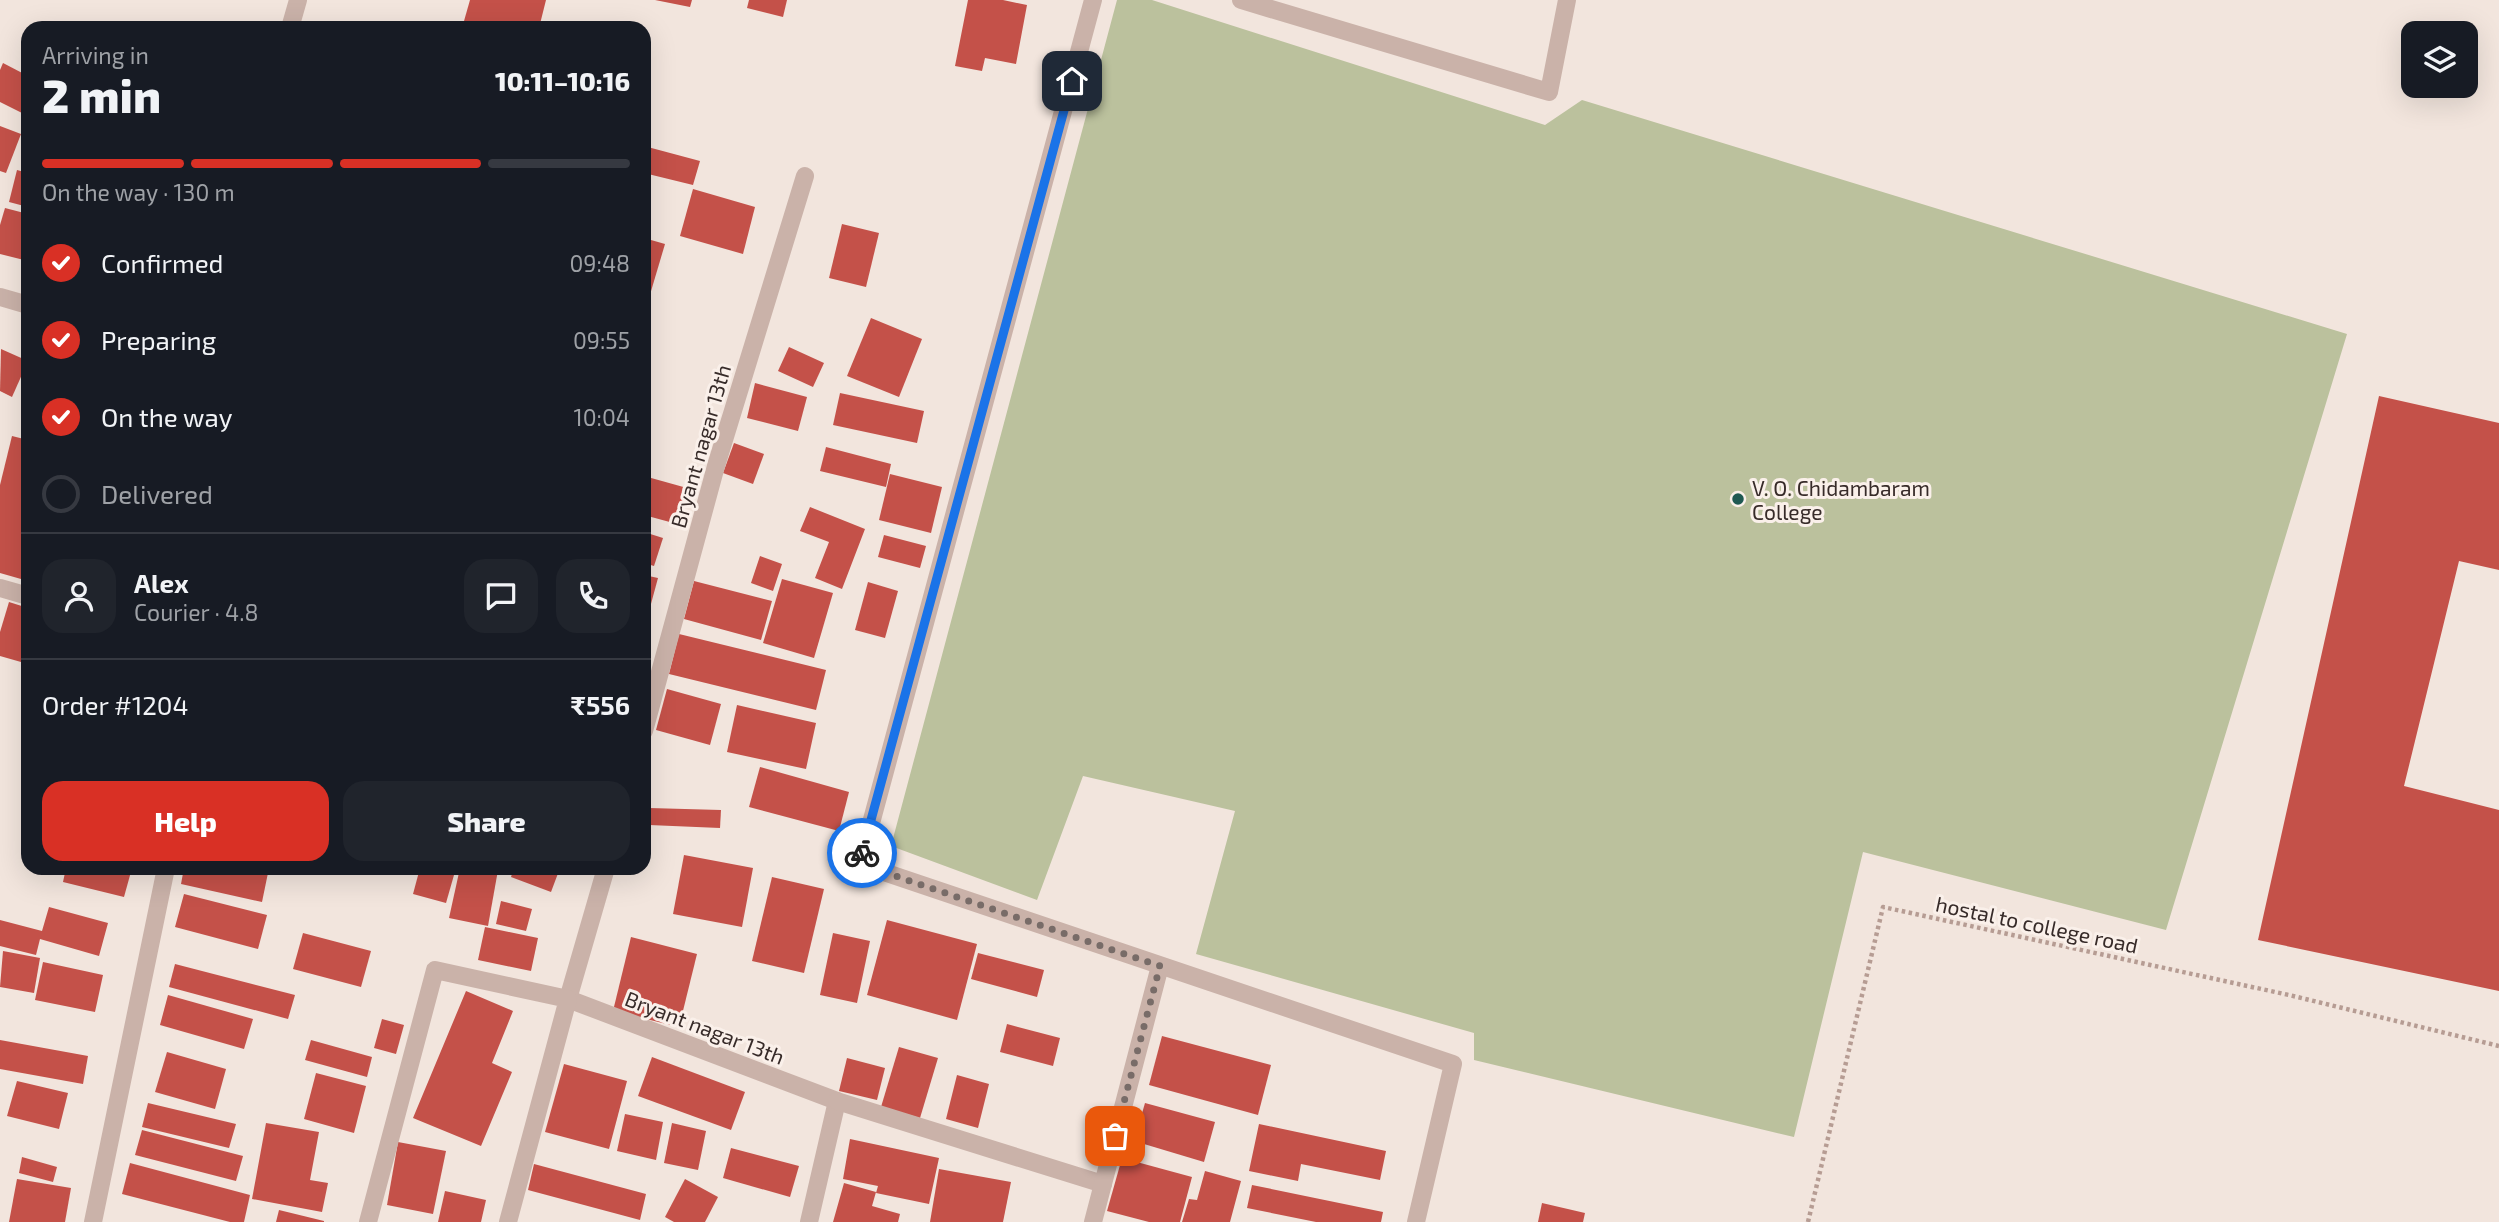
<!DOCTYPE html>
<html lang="en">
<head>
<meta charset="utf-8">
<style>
	:root { --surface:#171b24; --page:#20242c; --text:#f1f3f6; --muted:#9ea1a6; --line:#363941; --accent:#d93025 }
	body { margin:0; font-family:"Exo 2",sans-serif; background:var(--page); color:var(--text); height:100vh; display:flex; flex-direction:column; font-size:26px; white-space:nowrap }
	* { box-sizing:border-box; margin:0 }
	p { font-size:23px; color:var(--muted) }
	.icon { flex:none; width:38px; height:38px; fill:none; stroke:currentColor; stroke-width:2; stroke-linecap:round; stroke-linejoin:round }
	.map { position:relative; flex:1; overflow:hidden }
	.panel { position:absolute; left:21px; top:21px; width:630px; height:854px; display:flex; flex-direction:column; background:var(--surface); border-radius:21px; box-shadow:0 7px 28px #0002 }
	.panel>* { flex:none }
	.controls { position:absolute; left:2401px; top:21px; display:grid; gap:14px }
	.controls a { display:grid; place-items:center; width:77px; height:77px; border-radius:14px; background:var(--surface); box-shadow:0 7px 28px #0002; font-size:35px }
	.pin { position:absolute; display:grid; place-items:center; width:60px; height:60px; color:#fff; margin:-30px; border-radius:14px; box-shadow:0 4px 10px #0006 }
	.courier { position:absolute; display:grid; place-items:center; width:70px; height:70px; margin:-35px; border:5px solid #1a73e8; border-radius:50%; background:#fff; color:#222; box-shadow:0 2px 9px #0007 }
	.overview em { font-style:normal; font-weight:800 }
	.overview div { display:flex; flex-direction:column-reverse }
	.overview { display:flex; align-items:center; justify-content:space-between; height:119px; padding:0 21px }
	h1 { font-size:46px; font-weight:800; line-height:52px }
	.bar { display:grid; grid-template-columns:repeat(4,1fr); gap:10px 7px; align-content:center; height:84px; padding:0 21px }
	.bar i { height:9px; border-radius:5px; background:var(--line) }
	.bar .on { background:var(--accent) }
	.bar p { grid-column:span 4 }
	.line { display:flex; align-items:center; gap:18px; padding:0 21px; border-top:2px solid var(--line) }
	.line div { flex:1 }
	.round { display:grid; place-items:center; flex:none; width:74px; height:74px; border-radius:21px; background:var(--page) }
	ol { padding:0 21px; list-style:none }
	li { display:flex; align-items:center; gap:21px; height:77px }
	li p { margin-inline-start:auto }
	li .icon { padding:7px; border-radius:50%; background:var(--accent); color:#fff; stroke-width:4 }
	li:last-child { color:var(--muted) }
	li i { width:38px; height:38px; border:4px solid var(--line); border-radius:50% }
	.action { display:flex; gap:14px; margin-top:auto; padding:14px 21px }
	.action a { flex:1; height:80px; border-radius:21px; background:var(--accent); color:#fff; font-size:28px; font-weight:800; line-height:80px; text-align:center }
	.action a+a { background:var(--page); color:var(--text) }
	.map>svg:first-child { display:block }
	.green { fill:#bbc19d }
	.building { fill:#c45149 }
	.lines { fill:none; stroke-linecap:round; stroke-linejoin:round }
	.path { stroke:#b69c93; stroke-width:4.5; stroke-dasharray:3.5 3.5; stroke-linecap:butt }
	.minor { stroke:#cab2a9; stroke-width:18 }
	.done { stroke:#786c68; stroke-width:7; stroke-dasharray:0 12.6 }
	.route { stroke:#1a73e8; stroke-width:9 }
	.poi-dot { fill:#1f5952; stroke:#faf0ea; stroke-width:2.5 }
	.labels { text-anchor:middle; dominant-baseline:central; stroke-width:6; stroke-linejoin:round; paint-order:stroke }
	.street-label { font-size:21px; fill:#372b29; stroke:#faf0ea }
	.poi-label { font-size:21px; fill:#372b29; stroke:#faf0ea; text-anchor:start }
</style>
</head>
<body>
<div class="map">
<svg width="2499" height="1222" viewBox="0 0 2499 1222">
	<rect width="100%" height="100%" fill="#f2e5dd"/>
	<polygon class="green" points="1117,0 1152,0 1545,125 1582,100 2347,334 2166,930 1863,852 1794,1137 1474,1060 1474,1033 1196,954 1235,811 1083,776 1037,900 891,846"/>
	<g class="building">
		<polygon points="470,0 546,0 539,28 462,28"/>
		<polygon points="655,0 692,0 690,7"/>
		<polygon points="749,0 787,0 783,17 747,8"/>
		<polygon points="968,0 1003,0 1027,5 1016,64 985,58 982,71 955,66"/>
		<polygon points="3,63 28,76 28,116 0,102 0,70"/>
		<polygon points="0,126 21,134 6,173 0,171"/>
		<polygon points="644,146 700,161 693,185 644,173"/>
		<polygon points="17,170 28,173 28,207 9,202"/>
		<polygon points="693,189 755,207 743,254 680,236"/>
		<polygon points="5,208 28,214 28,243 24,260 0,254 0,225"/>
		<polygon points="842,224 879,233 866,287 829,278"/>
		<polygon points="644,238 665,244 649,298 644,297"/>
		<polygon points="871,318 922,339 899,397 847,376"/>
		<polygon points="789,347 824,363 813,387 778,371"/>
		<polygon points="1,349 28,361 12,397 0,391"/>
		<polygon points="755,383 807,397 798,431 747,418"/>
		<polygon points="840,393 924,411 917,443 833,425"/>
		<polygon points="2379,396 2499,423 2499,570 2459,561 2404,786 2499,810 2499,991 2258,940"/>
		<polygon points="12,436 28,440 28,553 21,579 0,573 0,485"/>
		<polygon points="734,443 764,454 753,484 723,473"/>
		<polygon points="826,447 891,464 886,487 820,471"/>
		<polygon points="890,474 942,487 931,533 879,520"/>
		<polygon points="644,476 687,488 677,524 644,515"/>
		<polygon points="810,507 865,529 842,589 815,578 829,542 800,531"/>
		<polygon points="644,532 663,538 654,566 644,563"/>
		<polygon points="884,535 926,546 920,568 878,557"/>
		<polygon points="760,556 782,564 773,591 751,583"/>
		<polygon points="644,575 658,578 645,626 644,626"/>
		<polygon points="782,579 833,593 814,658 763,643"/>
		<polygon points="694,581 772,601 761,640 684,619"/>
		<polygon points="868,582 898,591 885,638 855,630"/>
		<polygon points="9,602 28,608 28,664 0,656 0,632"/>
		<polygon points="679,634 826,670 816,710 669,674"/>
		<polygon points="667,689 721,704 710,745 656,730"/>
		<polygon points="737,705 816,723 806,769 727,752"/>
		<polygon points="760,767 849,792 839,831 749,807"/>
		<polygon points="649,808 721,810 720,828 649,825"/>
		<polygon points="684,855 753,868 742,927 673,914"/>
		<polygon points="66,868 132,868 124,897 63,882"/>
		<polygon points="184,868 269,868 262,902 181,884"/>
		<polygon points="420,868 456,868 446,903 413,894"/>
		<polygon points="460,868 498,870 488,926 449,918"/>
		<polygon points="514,868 560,868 551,892 511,877"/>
		<polygon points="772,877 824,889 804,973 752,961"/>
		<polygon points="184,894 267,915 258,949 175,927"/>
		<polygon points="501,901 532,909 526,931 496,924"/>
		<polygon points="49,907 108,923 99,956 40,939 36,955 0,946 0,920 42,931"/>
		<polygon points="887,920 977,944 957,1020 867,995"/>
		<polygon points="485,927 538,938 531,971 478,960"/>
		<polygon points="303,933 371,951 361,987 293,969"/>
		<polygon points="833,933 870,941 857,1003 820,995"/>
		<polygon points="631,937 697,954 679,1027 613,1011"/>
		<polygon points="3,951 40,958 34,993 0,987"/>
		<polygon points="978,953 1044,970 1037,997 971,979"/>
		<polygon points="43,962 103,975 95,1012 35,1000"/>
		<polygon points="175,964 295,995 288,1019 169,987"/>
		<polygon points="466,991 513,1011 492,1063 512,1072 481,1146 413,1118"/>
		<polygon points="168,995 253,1019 244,1049 160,1025"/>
		<polygon points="382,1019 404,1025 396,1054 374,1048"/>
		<polygon points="1007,1024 1060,1038 1053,1066 1000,1052"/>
		<polygon points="1162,1036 1271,1065 1258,1115 1149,1085"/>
		<polygon points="0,1040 88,1056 83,1084 0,1069"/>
		<polygon points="311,1040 372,1057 367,1077 305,1060"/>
		<polygon points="899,1047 938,1058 920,1118 881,1107"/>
		<polygon points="167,1052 226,1069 215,1109 155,1092"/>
		<polygon points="652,1057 745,1092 731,1130 638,1096"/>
		<polygon points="847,1058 885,1068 877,1100 839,1091"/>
		<polygon points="564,1064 627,1081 609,1149 545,1132"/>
		<polygon points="316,1073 366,1086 354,1133 304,1119"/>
		<polygon points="957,1075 989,1084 978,1128 946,1119"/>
		<polygon points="17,1081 68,1093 59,1129 7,1116"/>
		<polygon points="148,1103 236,1124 229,1148 142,1127"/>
		<polygon points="1145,1103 1215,1122 1204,1162 1134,1141"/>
		<polygon points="625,1114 663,1122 656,1160 617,1151"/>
		<polygon points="266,1123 319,1132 310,1180 328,1183 322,1212 252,1199"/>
		<polygon points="672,1123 706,1131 698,1170 664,1163"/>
		<polygon points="1259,1124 1386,1151 1380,1180 1301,1164 1298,1181 1249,1171"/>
		<polygon points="142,1130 243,1156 236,1181 135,1155"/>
		<polygon points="850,1139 939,1158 929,1204 876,1193 878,1186 843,1179"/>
		<polygon points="398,1142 446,1151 433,1214 387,1205"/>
		<polygon points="731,1148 799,1166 790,1197 723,1178"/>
		<polygon points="22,1157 57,1167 53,1182 19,1173"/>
		<polygon points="1122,1158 1192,1177 1180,1222 1149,1222 1107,1211"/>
		<polygon points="130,1163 250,1195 244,1222 230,1222 122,1194"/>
		<polygon points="534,1164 646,1194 640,1220 528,1190"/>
		<polygon points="939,1169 1011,1182 1003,1222 930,1222"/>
		<polygon points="1205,1171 1241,1181 1230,1222 1182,1222 1189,1199 1197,1200"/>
		<polygon points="17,1179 71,1188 65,1222 9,1222"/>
		<polygon points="685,1179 718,1197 705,1222 674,1222 665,1217"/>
		<polygon points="844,1183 876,1192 872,1206 900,1214 898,1222 833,1222"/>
		<polygon points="1252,1185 1383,1212 1381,1222 1316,1222 1247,1208"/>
		<polygon points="445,1191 486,1200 481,1222 438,1222"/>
		<polygon points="1542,1203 1585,1213 1583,1222 1538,1222"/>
		<polygon points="279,1210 324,1221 324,1222 276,1222"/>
	</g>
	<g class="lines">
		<polyline class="path" points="1808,1222 1883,907 2289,995 2499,1046"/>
		<g class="minor">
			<polyline points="1093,0 860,864 1453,1064 1416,1222"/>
			<polyline points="1241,0 1549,92 1567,0"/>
			<polyline points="290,28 298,0"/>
			<polyline points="0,297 28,305"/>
			<polyline points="0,588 28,596"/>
			<polyline points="644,731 716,466 805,176"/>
			<polyline points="606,868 568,999 837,1101 809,1222"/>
			<polyline points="837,1101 1103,1184"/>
			<polyline points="93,1222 166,868"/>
			<polyline points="368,1222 435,970 568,999 508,1222"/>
			<polyline points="1093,1222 1160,966"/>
		</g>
	</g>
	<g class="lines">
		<polyline class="done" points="862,853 860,864 1160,966 1115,1136"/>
		<polyline class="route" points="862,853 1072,81"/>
	</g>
	<circle class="poi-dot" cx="1738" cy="499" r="7"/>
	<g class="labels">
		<g class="street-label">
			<text transform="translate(700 446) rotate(-74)">Bryant nagar 13th</text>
			<text transform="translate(2037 924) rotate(12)">hostal to college road</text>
			<text transform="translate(705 1027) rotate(21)">Bryant nagar 13th</text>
		</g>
		<g class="poi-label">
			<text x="1752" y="487">V. O. Chidambaram<tspan x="1752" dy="24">College</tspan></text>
		</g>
	</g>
</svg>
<div class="controls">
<a><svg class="icon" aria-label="layers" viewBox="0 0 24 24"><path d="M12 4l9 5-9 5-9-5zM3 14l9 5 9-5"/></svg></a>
</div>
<div class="pin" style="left:1115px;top:1136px;background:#ea580c"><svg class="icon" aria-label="bag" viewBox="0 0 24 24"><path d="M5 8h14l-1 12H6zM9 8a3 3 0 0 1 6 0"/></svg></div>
<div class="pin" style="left:1072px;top:81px;background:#1f2937"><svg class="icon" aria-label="home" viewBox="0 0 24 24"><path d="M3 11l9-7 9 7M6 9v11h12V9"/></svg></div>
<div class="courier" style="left:862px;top:853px"><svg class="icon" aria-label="bike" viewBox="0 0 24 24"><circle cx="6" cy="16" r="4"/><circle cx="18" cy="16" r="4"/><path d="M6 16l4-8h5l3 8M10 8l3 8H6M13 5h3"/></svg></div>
<section class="panel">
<div class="overview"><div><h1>2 min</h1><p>Arriving in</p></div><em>10:11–10:16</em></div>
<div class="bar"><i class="on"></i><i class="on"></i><i class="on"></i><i></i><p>On the way · 130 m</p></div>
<ol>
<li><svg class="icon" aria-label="check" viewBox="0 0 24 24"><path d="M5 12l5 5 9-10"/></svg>Confirmed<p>09:48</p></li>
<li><svg class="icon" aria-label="check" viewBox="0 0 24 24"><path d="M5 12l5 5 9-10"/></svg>Preparing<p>09:55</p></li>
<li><svg class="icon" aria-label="check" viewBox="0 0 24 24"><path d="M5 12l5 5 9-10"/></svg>On the way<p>10:04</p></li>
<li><i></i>Delivered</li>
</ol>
<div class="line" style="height:126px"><a class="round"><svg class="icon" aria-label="person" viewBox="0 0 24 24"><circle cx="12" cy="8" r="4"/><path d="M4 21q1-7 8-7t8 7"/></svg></a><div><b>Alex</b><p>Courier · 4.8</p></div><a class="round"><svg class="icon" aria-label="chat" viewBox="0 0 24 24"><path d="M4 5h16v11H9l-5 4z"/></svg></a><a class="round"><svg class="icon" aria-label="phone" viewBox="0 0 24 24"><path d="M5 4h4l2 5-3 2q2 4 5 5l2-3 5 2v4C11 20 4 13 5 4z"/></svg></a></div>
<div class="line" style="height:91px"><div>Order #1204</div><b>₹556</b></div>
<div class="action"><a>Help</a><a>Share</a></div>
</section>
</div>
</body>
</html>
